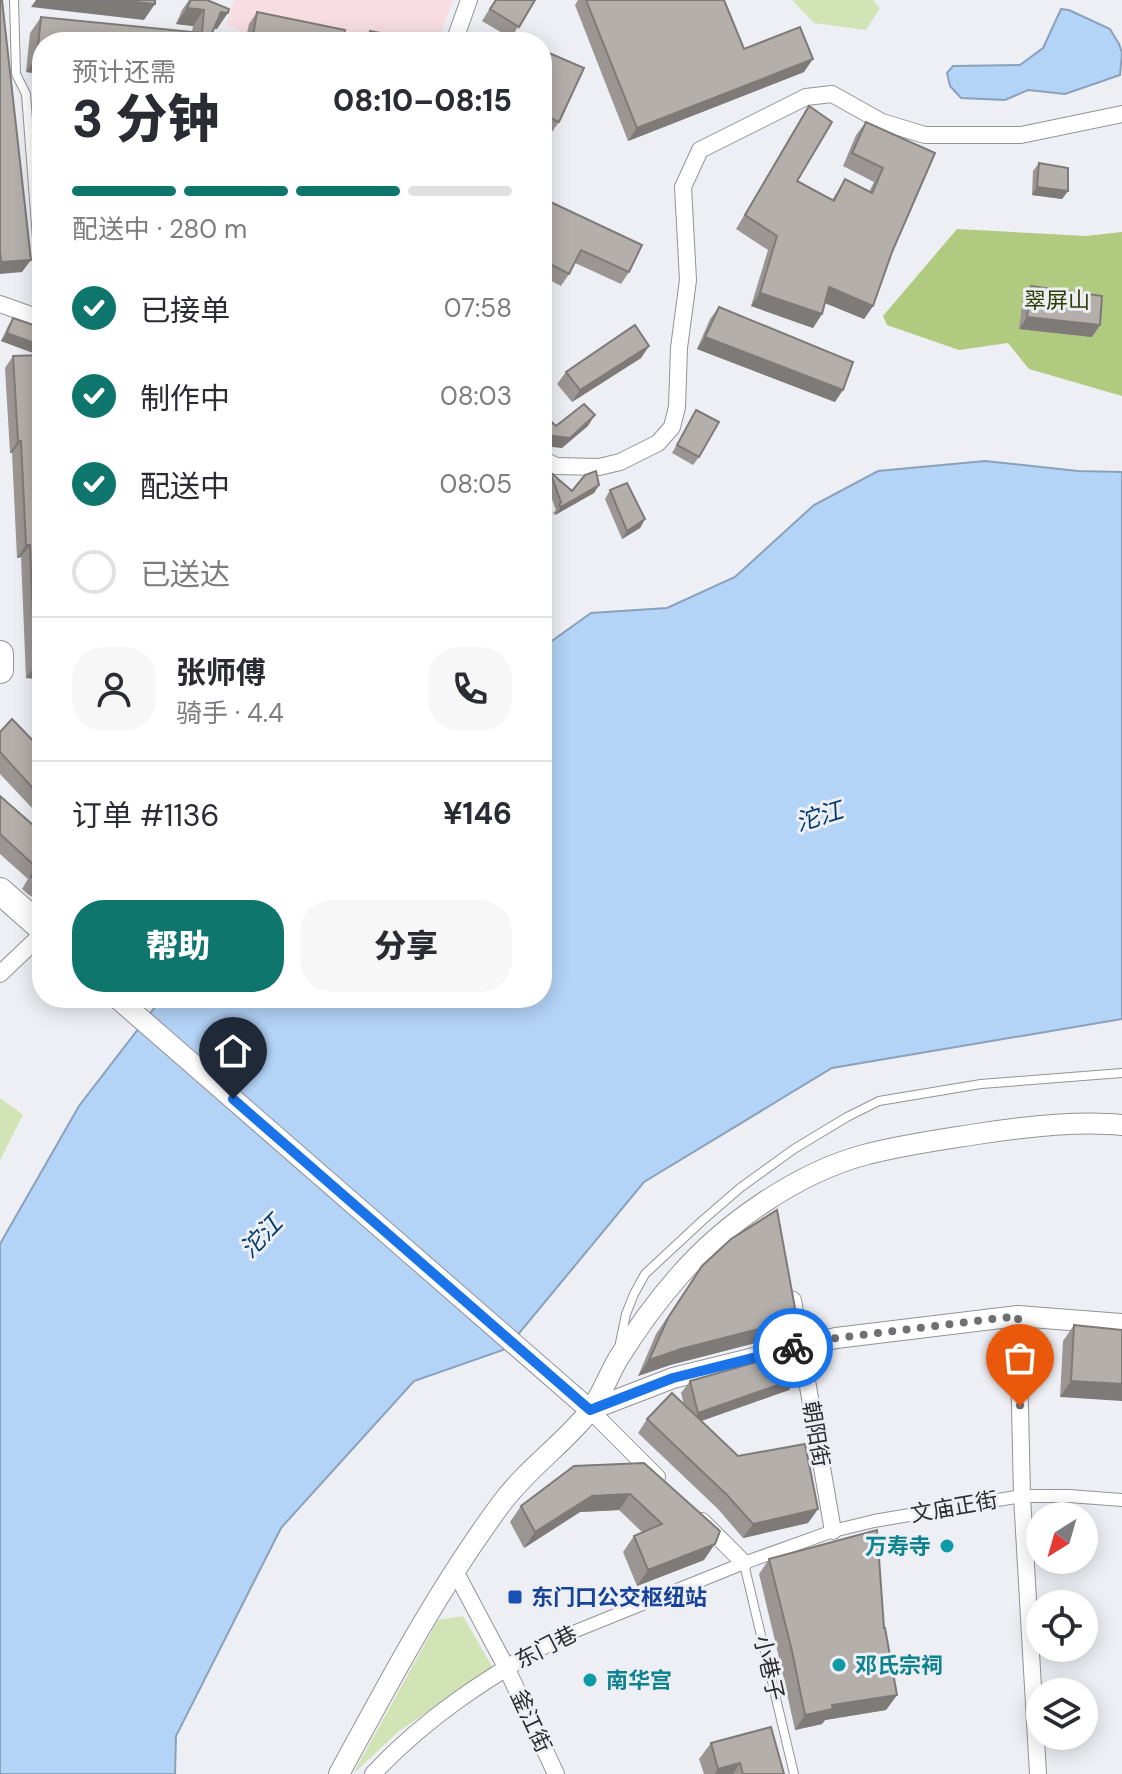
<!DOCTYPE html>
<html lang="zh">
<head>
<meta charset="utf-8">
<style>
	:root { --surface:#fff; --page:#f7f7f7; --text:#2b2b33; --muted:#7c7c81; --line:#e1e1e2; --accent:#0f766e }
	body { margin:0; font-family:"DM Sans","Noto Sans SC",sans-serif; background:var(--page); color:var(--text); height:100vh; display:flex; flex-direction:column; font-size:30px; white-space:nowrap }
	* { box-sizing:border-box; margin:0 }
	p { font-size:26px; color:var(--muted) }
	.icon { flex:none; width:44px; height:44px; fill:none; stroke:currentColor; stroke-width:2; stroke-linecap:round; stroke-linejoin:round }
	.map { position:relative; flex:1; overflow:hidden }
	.drawer { position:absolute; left:32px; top:32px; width:520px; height:976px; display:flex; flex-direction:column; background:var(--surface); border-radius:32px; box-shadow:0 4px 20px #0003 }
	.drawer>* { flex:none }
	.needle { width:52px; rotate:217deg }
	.tools { position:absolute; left:1026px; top:1502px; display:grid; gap:16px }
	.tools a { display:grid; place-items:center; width:72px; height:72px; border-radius:50%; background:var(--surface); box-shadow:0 4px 20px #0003; font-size:40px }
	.pin { position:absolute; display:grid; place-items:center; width:68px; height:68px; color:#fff; margin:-82px -34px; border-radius:50% 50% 50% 0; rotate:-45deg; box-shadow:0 0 8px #0007 }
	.pin .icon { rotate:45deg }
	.courier { position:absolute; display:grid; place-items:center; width:80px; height:80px; margin:-40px; border:6px solid #1a73e8; border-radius:50%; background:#fff; color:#222; box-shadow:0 2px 10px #0007 }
	.head em { font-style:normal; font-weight:800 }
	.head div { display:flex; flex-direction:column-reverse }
	.head { display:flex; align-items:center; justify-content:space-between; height:136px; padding:0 40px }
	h1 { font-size:52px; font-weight:800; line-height:60px }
	.bar { display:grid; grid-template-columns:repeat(4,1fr); gap:12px 8px; align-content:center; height:96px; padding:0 40px }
	.bar i { height:10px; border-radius:6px; background:var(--line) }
	.bar .on { background:var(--accent) }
	.bar p { grid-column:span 4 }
	.line { display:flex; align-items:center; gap:20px; padding:0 40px; border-top:2px solid var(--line) }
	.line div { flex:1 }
	.round { display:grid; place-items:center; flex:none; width:84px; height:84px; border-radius:32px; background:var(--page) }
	ol { padding:0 40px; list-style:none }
	li { display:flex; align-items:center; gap:24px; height:88px }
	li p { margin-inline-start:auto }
	li .icon { padding:8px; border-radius:50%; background:var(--accent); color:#fff; stroke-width:4 }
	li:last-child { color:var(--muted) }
	li i { width:44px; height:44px; border:4px solid var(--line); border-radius:50% }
	.button { display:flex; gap:16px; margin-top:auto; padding:16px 40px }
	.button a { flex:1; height:92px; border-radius:32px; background:var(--accent); color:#fff; font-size:32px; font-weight:800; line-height:92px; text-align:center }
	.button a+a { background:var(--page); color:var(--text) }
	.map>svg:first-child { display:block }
	.education { fill:#f8dee2 }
	.green { fill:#d2e3b6 }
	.forest { fill:#b0ca80 }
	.water { fill:#b3d3f7; stroke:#8aa1bb; stroke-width:2 }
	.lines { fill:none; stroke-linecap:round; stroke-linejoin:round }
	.service-casing { stroke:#939398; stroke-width:10 }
	.pedestrian-casing { stroke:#939398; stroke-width:14 }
	.minor-casing { stroke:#939398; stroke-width:18 }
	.tertiary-casing { stroke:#939398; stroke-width:22 }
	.primary-casing { stroke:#939398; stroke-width:28 }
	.service { stroke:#fff; stroke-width:8 }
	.pedestrian { stroke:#fff; stroke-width:12 }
	.minor { stroke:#fff; stroke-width:16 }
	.tertiary { stroke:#fff; stroke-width:20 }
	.primary { stroke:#fff; stroke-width:26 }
	.wall { fill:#9b9693 }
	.shaded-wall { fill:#7e7a78 }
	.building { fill:#b4afab; stroke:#7e7a78; stroke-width:2 }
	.done { stroke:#707073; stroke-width:8; stroke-dasharray:0 14.4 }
	.route { stroke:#1a73e8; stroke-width:10 }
	.culture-dot { fill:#0f9aa8; stroke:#eeeff4; stroke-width:3 }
	.transit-dot { fill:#1a4fb4; stroke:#eeeff4; stroke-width:3 }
	.labels { text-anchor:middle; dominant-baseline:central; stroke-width:6; stroke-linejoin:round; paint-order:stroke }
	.park-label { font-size:22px; fill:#2e3d04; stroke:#eeeff4 }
	.street-label { font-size:22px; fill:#2c2c2e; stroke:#eeeff4 }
	.culture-label { font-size:22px; font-weight:bold; fill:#0d838f; stroke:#eeeff4; text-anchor:start }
	.transit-label { font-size:22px; font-weight:bold; fill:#164399; stroke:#eeeff4; text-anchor:start }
	.water-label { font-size:24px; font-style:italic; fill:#003b6f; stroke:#eeeff4 }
</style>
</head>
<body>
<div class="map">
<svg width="1122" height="1774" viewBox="0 0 1122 1774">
	<rect width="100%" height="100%" fill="#eeeff4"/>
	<polygon class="education" points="234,0 453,0 438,42 236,42 240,31 226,25"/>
	<g class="green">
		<polygon points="792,0 873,0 880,8 866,30 814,23"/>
		<polygon points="0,1098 23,1115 0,1160"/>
		<polygon points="463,1616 493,1668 399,1731 353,1774 438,1620"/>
	</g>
	<polygon class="forest" points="957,229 1086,236 1122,232 1122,396 1029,369 1008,343 959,350 887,325 883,316"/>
	<g class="water">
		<polygon points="1061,9 1069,10 1110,29 1119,44 1122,53 1120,75 1065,94 1028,90 1005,100 961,98 950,86 947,73 953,66 1020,65 1043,48"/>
		<polygon points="985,461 1078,471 1122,472 1122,1019 832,1068 644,1182 506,1349 414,1381 281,1528 176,1736 175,1774 0,1774 0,1244 79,1106 162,998 542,998 542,648 591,613 667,608 735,577 814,505 878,471"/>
	</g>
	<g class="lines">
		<defs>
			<g id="service">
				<polyline points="14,0 16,74 26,94 42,304"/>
				<polyline points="620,1343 626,1314 634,1294 645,1274 703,1220 740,1188 794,1149 847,1117 879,1101 981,1084 1122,1073"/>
				<polyline points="744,1564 794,1774"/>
			</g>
			<polyline id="pedestrian" points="556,1639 744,1563 833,1531 874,1521 1022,1496 1069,1496 1122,1500"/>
			<g id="minor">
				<polyline points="454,42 469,0"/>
				<polyline points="0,304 42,319"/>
				<polyline points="542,459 556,466 599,467 620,462 658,443 672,427 677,407 679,348 688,280 683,187 700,150 806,97 832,94 882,122 925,135 1021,135 1122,114"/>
				<polyline points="0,974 42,934"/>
				<polyline points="793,1300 833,1531"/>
				<polyline points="1018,1316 1022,1496 1038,1774"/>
				<polyline points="590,1410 657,1477"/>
				<polyline points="702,1521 744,1563"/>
				<polyline points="455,1571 506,1667 556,1774"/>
				<path d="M373,1774C426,1717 488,1677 556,1639"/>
			</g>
			<g id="tertiary">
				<polyline points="117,998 590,1410"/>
				<polyline points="590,1410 673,1378 836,1338 1018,1316 1122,1324"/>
				<path d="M339,1774C389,1682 438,1589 501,1504C526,1470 562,1445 589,1412C601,1397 608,1376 618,1359C636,1330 656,1302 679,1276C724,1224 797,1173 864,1155C901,1145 939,1140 977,1134C1022,1127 1077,1120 1122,1125"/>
			</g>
			<g id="primary">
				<polyline points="0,654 0,670"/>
				<polyline points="0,891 42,928"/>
			</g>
		</defs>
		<use href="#service" class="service-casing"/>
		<use href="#pedestrian" class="pedestrian-casing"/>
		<use href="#minor" class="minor-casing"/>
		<use href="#tertiary" class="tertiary-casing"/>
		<use href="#primary" class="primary-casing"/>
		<use href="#service" class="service"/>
		<use href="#pedestrian" class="pedestrian"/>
		<use href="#minor" class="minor"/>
		<use href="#tertiary" class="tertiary"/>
		<use href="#primary" class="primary"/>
	</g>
	<g class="wall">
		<polygon points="189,0 207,0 217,29 214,28 208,42 42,42 42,74 26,72 30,33 41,17 192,32 193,26 176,24 182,10"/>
		<polygon points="495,0 535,0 511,38 482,21"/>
		<polygon points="578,0 724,0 744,49 804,72 628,141 575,5"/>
		<polygon points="257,12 344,36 363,40 370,31 427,42 245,42 249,24"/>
		<polygon points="542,50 559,122 549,136 542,133"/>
		<polygon points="809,106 797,181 832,200 845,179 869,192 874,182 843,166 856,135 866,122 935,153 892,252 873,306 864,319 825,303 822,314 813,328 751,306 768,250 736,229 800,120"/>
		<polygon points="1039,163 1068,191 1062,199 1032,195 1033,171"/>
		<polygon points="542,198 629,272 621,284 575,263 569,274 561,286 542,276"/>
		<polygon points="1031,286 1092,337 1019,329 1023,298"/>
		<polygon points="719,307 835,402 697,349 710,319"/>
		<polygon points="13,318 36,354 1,341 8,326"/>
		<polygon points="649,346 641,358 572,402 557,384 566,372"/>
		<polygon points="42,355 42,679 26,678 21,557 17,558 12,453 10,453 5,368 13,356"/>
		<polygon points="696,410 699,457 693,465 672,453"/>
		<polygon points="550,472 572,491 599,485 594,493 555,515 553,513 556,510 545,480"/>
		<polygon points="610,490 645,519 640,528 622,539 605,499"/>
		<polygon points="0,732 42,798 32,808 0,774"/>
		<polygon points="0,796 42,833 42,902 29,895 22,889 28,879 0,854"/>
		<polygon points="702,1266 786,1335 670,1365 638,1376 656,1334"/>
		<polygon points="1074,1325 1122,1330 1060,1397 1063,1341"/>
		<polygon points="690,1381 789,1390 701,1421 738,1456 818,1509 808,1523 743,1538 718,1509 638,1433 647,1419 684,1405 681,1393"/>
		<polygon points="644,1463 704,1560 637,1586 623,1552 634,1536 642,1532 619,1510 580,1512 524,1548 510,1522 521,1506"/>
		<polygon points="769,1559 884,1628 897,1695 886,1710 825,1720 822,1724 795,1730 781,1666 759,1574"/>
		<polygon points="711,1743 784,1774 704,1774 699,1759"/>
	</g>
	<g class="shaded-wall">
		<polygon points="36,0 117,0 155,4 144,20 31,7"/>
		<polygon points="187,8 204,10 193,26 176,24"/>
		<polygon points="221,12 228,13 217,29 210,28"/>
		<polygon points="277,34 319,42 271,42"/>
		<polygon points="37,56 42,57 42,74 26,72"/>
		<polygon points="813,59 804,72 628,141 637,128"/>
		<polygon points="1037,187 1068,191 1062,199 1032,195"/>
		<polygon points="31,260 22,272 0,274 0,264 1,262"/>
		<polygon points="829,287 873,306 864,319 820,301"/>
		<polygon points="760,293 822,314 813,328 751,306"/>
		<polygon points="1027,317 1100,325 1092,337 1019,329"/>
		<polygon points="7,333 42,346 36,354 1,341"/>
		<polygon points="705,337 843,390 835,402 697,349"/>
		<polygon points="649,346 641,358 572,402 580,390"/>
		<polygon points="595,415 588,426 562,448 542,446 542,440 546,435"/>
		<polygon points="18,441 21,441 12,453 10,453"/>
		<polygon points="599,485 594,493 555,515 561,507"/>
		<polygon points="645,519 640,528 622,539 627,531"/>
		<polygon points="26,545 30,545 21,557 17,558"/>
		<polygon points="35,666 42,667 42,679 26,678"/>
		<polygon points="42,794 42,798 32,808 40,796"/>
		<polygon points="797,1319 786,1335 670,1365 638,1376 649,1360 681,1349"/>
		<polygon points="798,1378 789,1390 690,1425 698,1413"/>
		<polygon points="1071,1381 1122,1384 1122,1401 1060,1397"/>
		<polygon points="630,1494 619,1510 580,1512 524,1548 535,1532 592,1496"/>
		<polygon points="818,1509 808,1523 743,1538 753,1524"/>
		<polygon points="715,1544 704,1560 637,1586 648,1570"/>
		<polygon points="897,1695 886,1710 825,1720 822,1724 795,1730 805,1715 832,1705"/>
		<polygon points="740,1763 733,1774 715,1774 718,1769"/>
	</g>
	<g class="building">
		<polygon points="0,0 2,0 31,260 1,262 0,250"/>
		<polygon points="117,0 155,0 155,4"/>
		<polygon points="191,0 207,0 229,9 228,13 221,12 208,42 42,42 42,57 37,56 41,17 202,33 204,10 187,8"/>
		<polygon points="496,0 535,0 519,27 490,9"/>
		<polygon points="586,0 724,0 744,49 800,27 813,59 637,128"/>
		<polygon points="257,12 345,30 344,36 368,41 370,31 427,42 320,42 277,34 275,42 252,42"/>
		<polygon points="542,50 584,68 559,122 542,114"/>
		<polygon points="809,106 832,122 797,181 834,201 845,179 872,193 883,168 852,153 866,122 935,153 892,252 873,306 829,287 822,314 760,293 777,236 745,215"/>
		<polygon points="1039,163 1068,168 1068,191 1037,187"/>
		<polygon points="542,198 642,245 629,272 581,250 569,274 542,260 542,249 549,236 542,232"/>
		<polygon points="1031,286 1102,296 1100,325 1027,317"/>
		<polygon points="719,307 853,362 843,390 705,337"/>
		<polygon points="13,318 42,328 42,346 7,333"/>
		<polygon points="635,325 649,346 580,390 566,372"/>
		<polygon points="42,355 42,667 35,666 30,545 26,545 21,441 18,441 13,356"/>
		<polygon points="584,404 595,415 570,438 546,435 542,431 542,413 556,426"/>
		<polygon points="696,410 719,422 699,457 677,445"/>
		<polygon points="596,471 599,485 561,507 559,505 561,502 550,472 572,491 585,475"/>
		<polygon points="627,483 645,519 627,531 610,490"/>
		<polygon points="12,719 42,750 42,794 40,796 0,752 0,732"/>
		<polygon points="0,796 42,833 42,885 31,877 36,867 0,834"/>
		<polygon points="777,1210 797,1319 681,1349 649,1360 668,1318 702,1266 731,1239"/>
		<polygon points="1074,1325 1122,1330 1122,1384 1071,1381"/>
		<polygon points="792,1352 798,1378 698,1413 690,1381"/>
		<polygon points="672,1393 738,1456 805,1444 818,1509 753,1524 727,1495 647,1419"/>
		<polygon points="644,1463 720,1531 715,1544 648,1570 634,1536 662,1524 630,1494 592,1496 535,1532 521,1506 574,1466"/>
		<polygon points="877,1530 884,1628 885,1628 897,1695 832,1705 833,1709 805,1715 792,1651 769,1559"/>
		<polygon points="771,1727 784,1774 743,1774 740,1763 718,1769 711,1743"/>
	</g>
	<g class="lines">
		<polyline class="done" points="793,1348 836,1338 1018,1316 1020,1406"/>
		<polyline class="route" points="233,1099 590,1410 673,1378 793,1348"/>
	</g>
	<g class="culture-dot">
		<circle cx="947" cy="1546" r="8"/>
		<circle cx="839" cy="1665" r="8"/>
		<circle cx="590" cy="1680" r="8"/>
	</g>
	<rect class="transit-dot" x="507" y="1589" width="16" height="16" rx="4"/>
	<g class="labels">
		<g class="park-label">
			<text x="1057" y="300">翠屏山</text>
		</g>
		<g class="street-label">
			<text transform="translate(816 1434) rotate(80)">朝阳街</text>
			<text transform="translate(954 1507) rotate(-10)">文庙正街</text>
			<text transform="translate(546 1647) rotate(-27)">东门巷</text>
			<text transform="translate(769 1668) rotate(77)">小巷子</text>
			<text transform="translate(531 1721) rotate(65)">釜江街</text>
		</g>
		<g class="culture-label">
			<text x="931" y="1546" text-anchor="end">万寿寺</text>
			<text x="855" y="1665">邓氏宗祠</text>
			<text x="606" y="1680">南华宫</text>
		</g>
		<g class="transit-label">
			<text x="531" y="1597">东门口公交枢纽站</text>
		</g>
		<g class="water-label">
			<text transform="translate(819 816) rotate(-17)">沱江</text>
			<text transform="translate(261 1236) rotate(-46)">沱江</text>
		</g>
	</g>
</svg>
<div class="tools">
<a><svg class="needle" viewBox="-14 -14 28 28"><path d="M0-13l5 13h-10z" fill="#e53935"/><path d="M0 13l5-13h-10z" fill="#7c7c81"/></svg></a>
<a><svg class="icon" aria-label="locate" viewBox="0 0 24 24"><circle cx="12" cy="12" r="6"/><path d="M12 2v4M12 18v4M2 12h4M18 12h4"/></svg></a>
<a><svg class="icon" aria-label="layers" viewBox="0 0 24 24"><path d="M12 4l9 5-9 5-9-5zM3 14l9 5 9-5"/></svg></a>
</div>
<div class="pin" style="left:1020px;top:1406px;background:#ea580c"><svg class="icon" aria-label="bag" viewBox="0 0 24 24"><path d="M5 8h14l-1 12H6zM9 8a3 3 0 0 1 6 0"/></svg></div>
<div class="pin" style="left:233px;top:1099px;background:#1f2937"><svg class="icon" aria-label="home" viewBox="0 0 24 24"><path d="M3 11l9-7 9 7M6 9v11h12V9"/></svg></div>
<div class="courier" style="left:793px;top:1348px"><svg class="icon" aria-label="bike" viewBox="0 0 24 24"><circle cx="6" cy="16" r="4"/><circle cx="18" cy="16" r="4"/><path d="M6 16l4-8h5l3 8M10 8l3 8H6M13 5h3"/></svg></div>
<section class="drawer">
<div class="head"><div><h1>3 分钟</h1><p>预计还需</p></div><em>08:10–08:15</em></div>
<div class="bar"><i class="on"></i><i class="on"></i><i class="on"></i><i></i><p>配送中 · 280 m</p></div>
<ol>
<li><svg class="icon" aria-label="check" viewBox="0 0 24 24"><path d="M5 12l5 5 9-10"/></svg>已接单<p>07:58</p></li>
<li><svg class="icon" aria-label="check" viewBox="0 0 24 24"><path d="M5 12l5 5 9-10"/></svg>制作中<p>08:03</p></li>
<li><svg class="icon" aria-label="check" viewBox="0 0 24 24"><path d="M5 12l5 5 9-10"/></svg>配送中<p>08:05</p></li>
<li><i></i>已送达</li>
</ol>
<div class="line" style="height:144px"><a class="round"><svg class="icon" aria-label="person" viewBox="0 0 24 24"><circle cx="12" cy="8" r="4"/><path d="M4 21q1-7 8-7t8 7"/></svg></a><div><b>张师傅</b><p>骑手 · 4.4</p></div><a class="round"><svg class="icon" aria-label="phone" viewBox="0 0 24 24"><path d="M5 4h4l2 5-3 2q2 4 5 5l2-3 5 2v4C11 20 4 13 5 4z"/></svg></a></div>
<div class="line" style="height:104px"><div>订单 #1136</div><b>¥146</b></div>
<div class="button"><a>帮助</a><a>分享</a></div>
</section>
</div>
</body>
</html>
